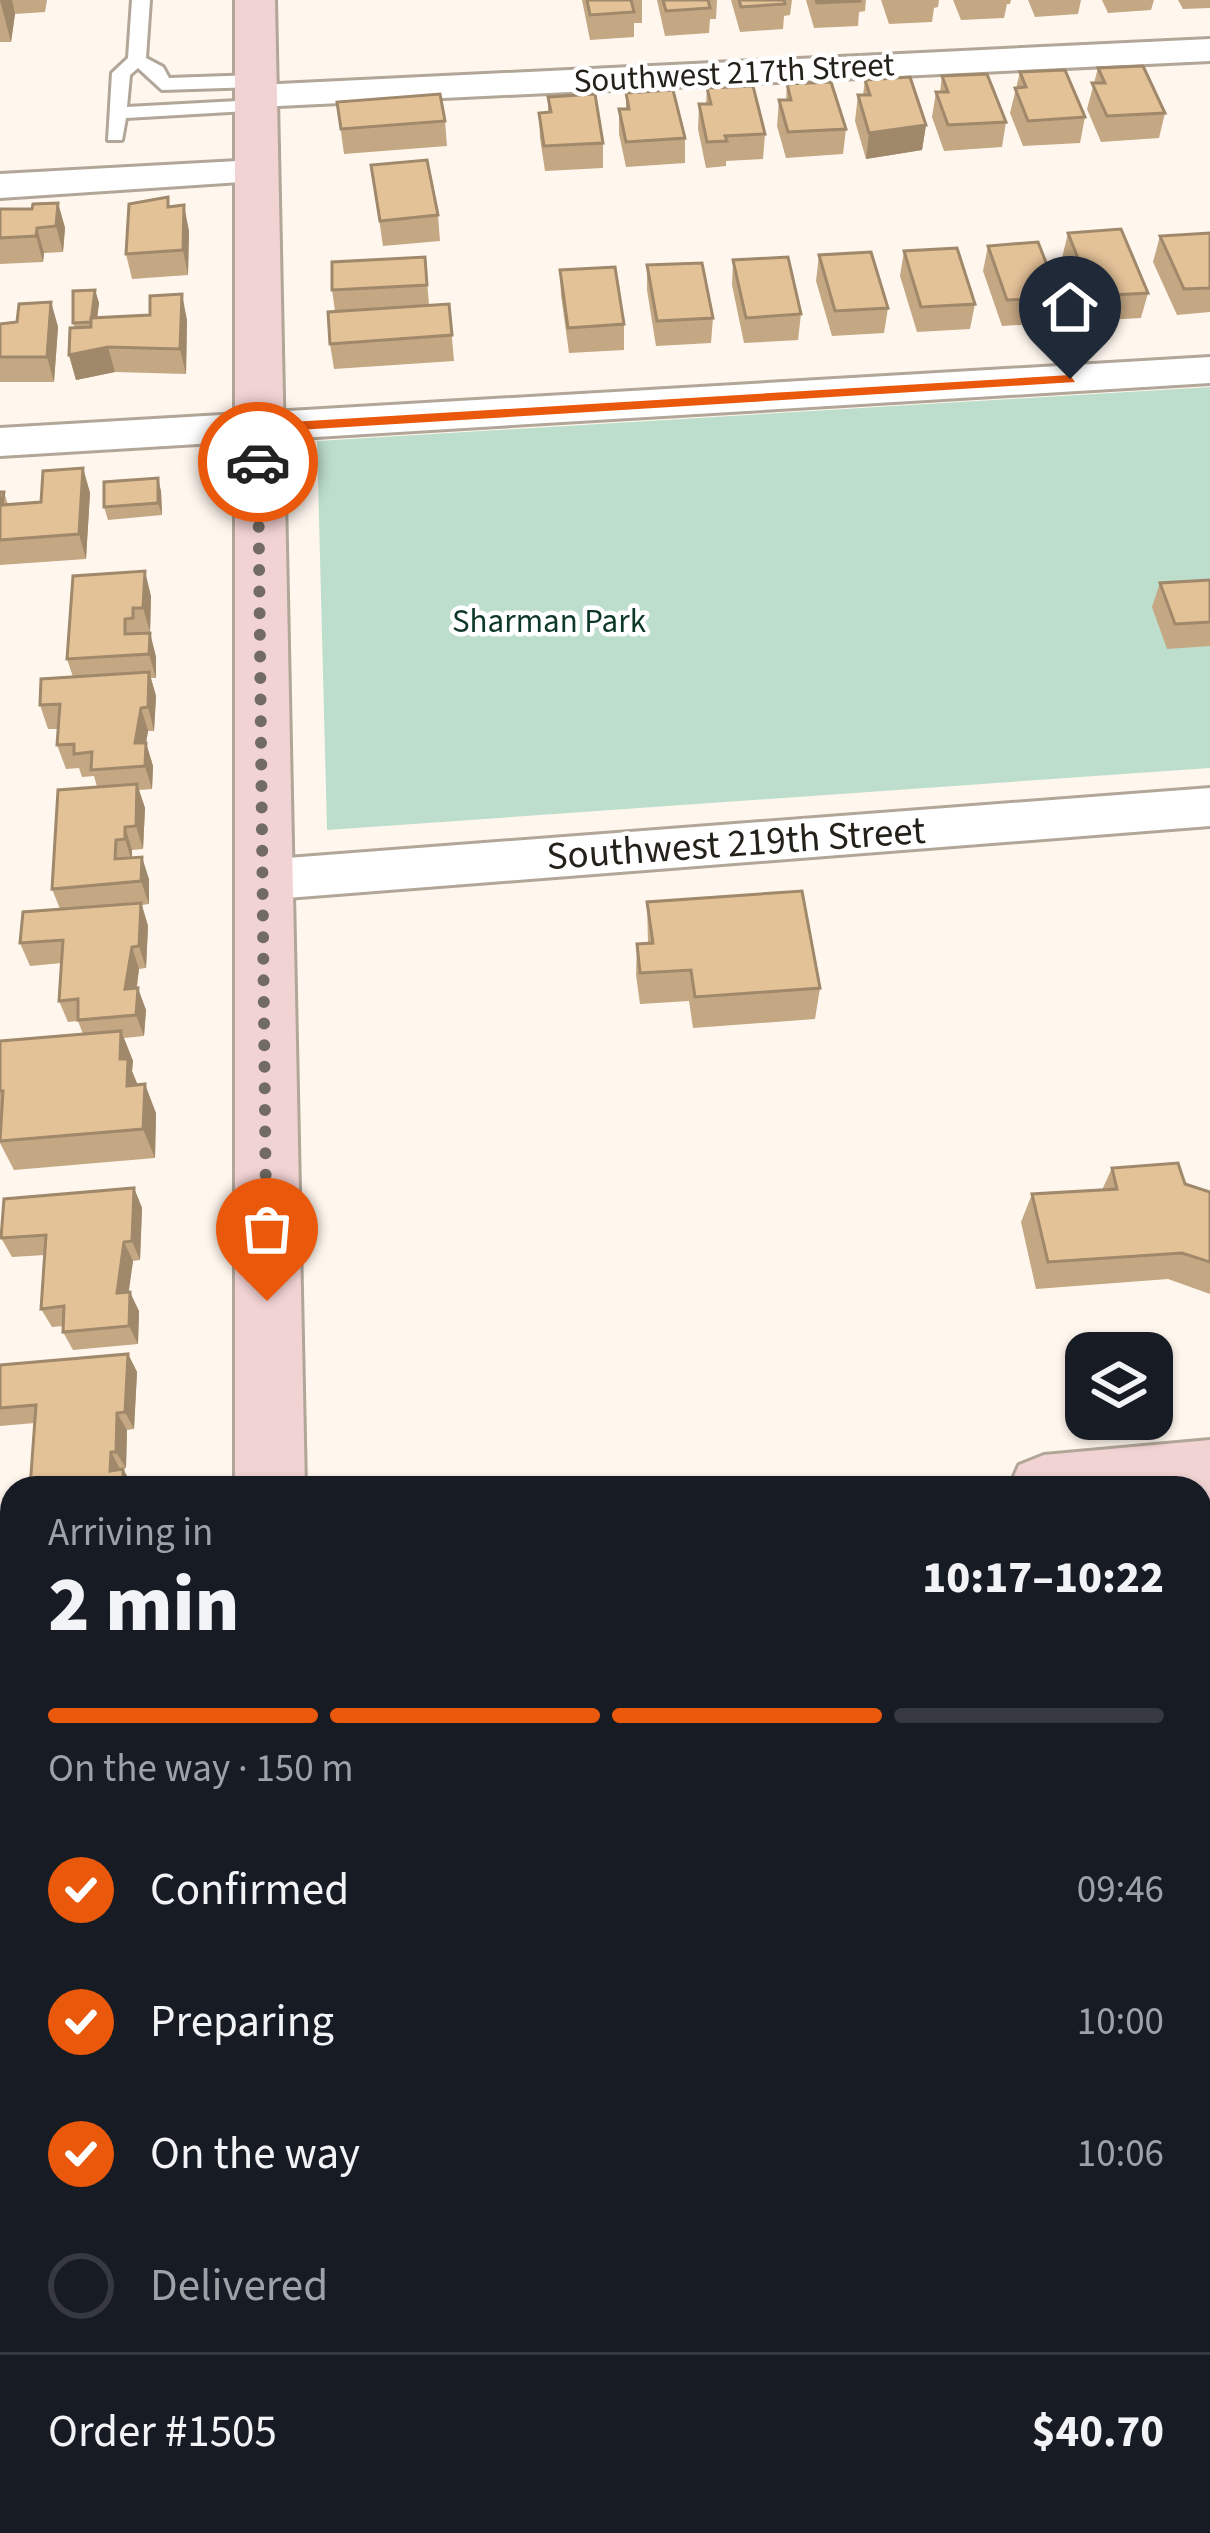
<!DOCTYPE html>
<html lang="en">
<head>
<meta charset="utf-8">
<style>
	:root { --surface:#171b24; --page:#242831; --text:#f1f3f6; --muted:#9ea1a6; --line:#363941; --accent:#ea580c }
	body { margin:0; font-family:"Source Sans 3",sans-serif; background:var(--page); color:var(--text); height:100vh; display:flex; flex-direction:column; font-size:45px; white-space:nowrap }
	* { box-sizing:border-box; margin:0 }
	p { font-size:39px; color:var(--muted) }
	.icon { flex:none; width:66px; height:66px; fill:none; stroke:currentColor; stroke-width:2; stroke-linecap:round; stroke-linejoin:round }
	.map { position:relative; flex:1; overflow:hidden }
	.details { position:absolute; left:0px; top:1476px; width:1212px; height:1059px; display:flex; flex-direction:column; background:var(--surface); border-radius:36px 36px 0 0; box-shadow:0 3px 9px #0004 }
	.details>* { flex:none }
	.controls { position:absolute; left:1065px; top:1332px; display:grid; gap:24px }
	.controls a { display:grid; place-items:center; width:108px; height:108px; border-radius:24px; background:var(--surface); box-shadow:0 3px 9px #0004; font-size:60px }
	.pin { position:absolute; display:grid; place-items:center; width:102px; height:102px; color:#fff; margin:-123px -51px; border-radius:50% 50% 50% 0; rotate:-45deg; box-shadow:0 0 12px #0007 }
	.pin .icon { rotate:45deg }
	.courier { position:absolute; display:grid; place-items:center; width:120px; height:120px; margin:-60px; border:9px solid #ea580c; border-radius:50%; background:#fff; color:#222; box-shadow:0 3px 15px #0007 }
	.headline em { font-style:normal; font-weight:800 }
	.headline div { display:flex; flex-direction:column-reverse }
	.headline { display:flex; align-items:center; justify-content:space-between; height:204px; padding:0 48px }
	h1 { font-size:78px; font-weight:800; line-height:90px }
	.bar { display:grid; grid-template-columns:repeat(4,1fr); gap:18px 12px; align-content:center; height:144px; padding:0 48px }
	.bar i { height:15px; border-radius:9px; background:var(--line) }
	.bar .on { background:var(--accent) }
	.bar p { grid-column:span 4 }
	.line { display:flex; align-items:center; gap:30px; padding:0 48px; border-top:3px solid var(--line) }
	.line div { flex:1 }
	ol { padding:0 48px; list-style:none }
	li { display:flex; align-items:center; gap:36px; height:132px }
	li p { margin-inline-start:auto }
	li .icon { padding:12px; border-radius:50%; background:var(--accent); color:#fff; stroke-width:4 }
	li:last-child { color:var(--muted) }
	li i { width:66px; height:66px; border:6px solid var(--line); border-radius:50% }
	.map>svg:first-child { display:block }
	.green { fill:#bddecc }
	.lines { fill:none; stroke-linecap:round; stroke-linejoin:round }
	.lane-casing { stroke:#b1a698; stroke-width:6 }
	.street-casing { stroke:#b1a698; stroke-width:6 }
	.secondary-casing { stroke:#b1a698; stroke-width:6 }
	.lane { fill:#fff; fill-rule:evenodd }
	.street { fill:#fff; fill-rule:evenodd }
	.secondary { fill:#f2d3d4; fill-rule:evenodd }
	.wall { fill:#c4a783 }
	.shaded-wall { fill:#a0886a }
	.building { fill:#e4c298; stroke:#a0886a; stroke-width:3 }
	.route { fill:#ea580c }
	.done { stroke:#716b64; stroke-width:12; stroke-dasharray:0 21.6 }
	.labels { text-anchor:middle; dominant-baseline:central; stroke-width:9; stroke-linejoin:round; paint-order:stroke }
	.far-street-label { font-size:33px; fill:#24201a; stroke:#fff }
	.far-park-label { font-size:33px; fill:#0c3826; stroke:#fff }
	.street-label { font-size:39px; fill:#24201a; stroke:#fff }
</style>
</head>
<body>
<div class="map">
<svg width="1210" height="2533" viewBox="0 0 1210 2533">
	<rect width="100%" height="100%" fill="#fff7ee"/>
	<polygon class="green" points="1210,387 1210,768 327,830 317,441"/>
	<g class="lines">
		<defs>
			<polygon id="lane" points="132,0 150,0 146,58 163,67 169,78 257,75 266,81 257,87 162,90 138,68 130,75 127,107 258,100 267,106 265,110 126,118 122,140 108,140 112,73 128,58"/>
			<g id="street">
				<polygon points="1210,39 1210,61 258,107 245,104 239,96 245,88 258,85"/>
				<polygon points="258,160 272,164 277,172 272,180 0,198 0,174"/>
				<polygon points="1210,357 1210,383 0,456 0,428"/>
				<polygon points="1210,788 1210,826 261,900 242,894 235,880 242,866 261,860"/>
				<polygon points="12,1942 12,2016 0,2017 0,1943"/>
			</g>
			<g id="secondary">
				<polygon points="235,0 275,0 305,1488 235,1488"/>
				<polygon points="1210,1440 1210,1504 1200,1505 1200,1488 1009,1488 1019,1465 1044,1455"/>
				<rect x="232" y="2523" width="92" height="10"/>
				<polygon points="836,2523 934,2523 938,2533 840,2533"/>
			</g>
		</defs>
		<use href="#lane" class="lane-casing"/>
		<use href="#street" class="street-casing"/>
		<use href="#secondary" class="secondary-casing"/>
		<use href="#lane" class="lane"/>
		<use href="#street" class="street"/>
		<use href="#secondary" class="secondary"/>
	</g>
	<g class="wall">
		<polygon points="0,0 47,0 45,12 15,14 11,42 0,42"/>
		<polygon points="582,0 642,0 642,23 634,23 634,37 590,40"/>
		<polygon points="657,0 717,0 716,19 710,19 709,33 665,36"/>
		<polygon points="731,0 792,0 790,15 784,16 783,29 740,32"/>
		<polygon points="806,0 866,0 865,11 859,12 858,26 814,28"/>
		<polygon points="881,0 939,0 938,7 934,8 932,22 889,24"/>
		<polygon points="953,0 1011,0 1010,4 1007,4 1004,18 961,20"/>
		<polygon points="1028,0 1083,0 1081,0 1078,14 1035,17"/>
		<polygon points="1102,0 1154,0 1151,10 1108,13"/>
		<polygon points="1178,0 1210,0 1210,8 1183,9"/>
		<polygon points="1098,68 1165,113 1159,138 1101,142 1087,109"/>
		<polygon points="1020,72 1085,117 1080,143 1023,146 1010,113"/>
		<polygon points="942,76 1006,122 1002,147 944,151 932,117 936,92 940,92"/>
		<polygon points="865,80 926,125 922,150 866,159 855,121 858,95 863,95"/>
		<polygon points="787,84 846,129 843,154 786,158 777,126 779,100 786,100"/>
		<polygon points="707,88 765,134 763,159 726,161 726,166 706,168 698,129 699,104 706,104"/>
		<polygon points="626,93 685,138 685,163 626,167 619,134 619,109 626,109"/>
		<polygon points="548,97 603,143 603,168 545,171 540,138 539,113 548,112"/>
		<polygon points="337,102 445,121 447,146 344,154"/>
		<polygon points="371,165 438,215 440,241 383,246"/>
		<polygon points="58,203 65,228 63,252 44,253 43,262 0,264 0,209 32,209"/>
		<polygon points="170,206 189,231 188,275 132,279 126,254"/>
		<polygon points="1068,233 1148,293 1141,318 1087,321 1062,258"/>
		<polygon points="1210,233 1210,312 1177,315 1153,262 1160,236"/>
		<polygon points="988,246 1060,298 1054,323 1002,326 983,271"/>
		<polygon points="904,251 975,304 970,329 917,332 900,276"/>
		<polygon points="819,255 888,308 884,333 832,336 816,281"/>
		<polygon points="425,257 429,305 449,304 454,361 334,369 330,344 335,311 332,290"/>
		<polygon points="733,260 801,314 798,340 744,343 732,285"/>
		<polygon points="647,265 713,318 711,343 656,346 647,290"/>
		<polygon points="560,270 624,324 624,350 569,353 561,295"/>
		<polygon points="95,290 99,303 97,318 187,320 186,374 115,372 76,380 69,355 75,328 73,323"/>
		<polygon points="51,302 58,327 54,382 0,382 0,324 17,322"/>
		<polygon points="83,468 90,493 86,559 0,565 0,492 4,492 8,505 41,502"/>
		<polygon points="161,491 162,515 108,520 104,507"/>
		<polygon points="1210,580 1210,646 1167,649 1152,607 1160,583"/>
		<polygon points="151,596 150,633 156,657 156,678 151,678 156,696 154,731 148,731 146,743 153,766 152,789 139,790 145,808 143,849 132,850 132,857 149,879 149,904 142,905 148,926 146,968 139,969 137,988 146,1010 144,1036 124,1038 133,1061 132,1071 138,1085 156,1113 155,1158 14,1170 0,1143 0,1041 83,1034 78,1021 68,1022 59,1001 62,963 30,966 20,943 60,909 52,889 97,787 94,776 82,777 79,768 66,769 57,745 59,729 48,729 40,705 73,677 67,659"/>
		<polygon points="647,902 820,988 815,1019 693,1028 689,1001 640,1004 636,975 637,944 648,943"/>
		<polygon points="1112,1168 1185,1184 1210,1192 1210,1294 1168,1279 1036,1289 1021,1222 1032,1194 1102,1190"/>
		<polygon points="134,1188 142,1208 140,1260 133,1261 128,1292 139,1311 138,1344 73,1350 63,1332 63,1326 52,1327 41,1309 45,1255 12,1257 1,1238"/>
		<polygon points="128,1354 137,1372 134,1429 127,1430 126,1468 120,1469 123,1469 133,1488 30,1488 35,1423 0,1426 0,1365"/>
		<polygon points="1210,1606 1210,1725 1200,1726 1200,1607"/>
		<polygon points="12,1643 12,1827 0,1828 0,1644"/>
		<polygon points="1210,2361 1210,2533 1142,2533 1131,2525 1132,2523 1200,2523 1200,2382"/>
		<polygon points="12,2511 12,2523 99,2523 99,2533 0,2533 0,2512"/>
	</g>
	<g class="shaded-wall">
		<polygon points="0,0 12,0 15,14 11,42"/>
		<polygon points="926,125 922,150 866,159 869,133"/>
		<polygon points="58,203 65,228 63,252 56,226"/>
		<polygon points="184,205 189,231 188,275 183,250"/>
		<polygon points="37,228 44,253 43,262 36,236"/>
		<polygon points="95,290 99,303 95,335 91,322"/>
		<polygon points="182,294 187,320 186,374 180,349"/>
		<polygon points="51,302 58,327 54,382 47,357"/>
		<polygon points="108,347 115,372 76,380 69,355"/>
		<polygon points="83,468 90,493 86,559 79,534"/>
		<polygon points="158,478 161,491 162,515 158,503"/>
		<polygon points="145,571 151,596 150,632 143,608"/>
		<polygon points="150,633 156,657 156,678 149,654"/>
		<polygon points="149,672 156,696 154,731 148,707"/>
		<polygon points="141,708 148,731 146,743 153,766 152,789 145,766 146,743 142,767 135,743"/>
		<polygon points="137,784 145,808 143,849 136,826"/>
		<polygon points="125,827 132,850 132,862 125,839"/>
		<polygon points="142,857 149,879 149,904 141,881"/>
		<polygon points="141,903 148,926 146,968 139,946"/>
		<polygon points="132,947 139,969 133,1011 125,989"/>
		<polygon points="138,988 146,1010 144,1036 136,1015"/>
		<polygon points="121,1031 133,1061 132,1071 139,1089 127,1086 120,1059"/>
		<polygon points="145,1084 156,1113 155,1158 143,1129"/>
		<polygon points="134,1188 142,1208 140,1260 132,1241"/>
		<polygon points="124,1242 133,1261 126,1312 117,1293"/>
		<polygon points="130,1292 139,1311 138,1344 129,1326"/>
		<polygon points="128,1354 137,1372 134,1429 125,1412"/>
		<polygon points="117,1413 127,1430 126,1468 116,1452"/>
		<polygon points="111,1452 120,1469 110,1471"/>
		<polygon points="123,1469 133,1486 133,1488 123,1488"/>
		<rect x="81" y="2523" width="18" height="10"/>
	</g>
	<g class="building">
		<polygon points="587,0 631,0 634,12 590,15"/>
		<polygon points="663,0 708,0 710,8 666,11"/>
		<polygon points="739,0 784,0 785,4 741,7"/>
		<polygon points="816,0 860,0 860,1 817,3"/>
		<polygon points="1143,66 1165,113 1107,116 1092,83 1105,83 1098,68"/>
		<polygon points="1065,70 1085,117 1028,121 1015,88 1026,87 1020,72"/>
		<polygon points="987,74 1006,122 948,125 936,92 948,92 942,76"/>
		<polygon points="910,77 926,125 869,133 858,95 870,95 865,80"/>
		<polygon points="831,82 846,129 788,132 779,100 791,100 787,84"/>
		<polygon points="753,86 765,134 725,136 727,141 707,142 699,104 711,104 707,88"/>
		<polygon points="673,90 685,138 626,142 619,109 629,109 626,93"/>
		<polygon points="440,94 445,121 341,129 337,102"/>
		<polygon points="595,94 603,143 544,146 539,113 551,112 548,97"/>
		<polygon points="427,160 438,215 380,221 371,165"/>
		<polygon points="168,197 168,207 184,205 183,250 126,254 129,204"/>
		<polygon points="58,203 56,226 37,228 36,236 0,238 0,209 32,209 33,204"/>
		<polygon points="1121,229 1148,293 1093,296 1068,233"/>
		<polygon points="1210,233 1210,288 1184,289 1160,236"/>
		<polygon points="1038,242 1060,298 1007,300 988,246"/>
		<polygon points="957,248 975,304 921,307 904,251"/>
		<polygon points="871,252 888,308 835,311 819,255"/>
		<polygon points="425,257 427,285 332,290 332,262"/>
		<polygon points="788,257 801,314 746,318 733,260"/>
		<polygon points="702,263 713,318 657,321 647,265"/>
		<polygon points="615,267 624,324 568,328 560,270"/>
		<polygon points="95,290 91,322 73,323 73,291"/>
		<polygon points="182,294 180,349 108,347 69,355 70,328 91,327 91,318 150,315 150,296"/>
		<polygon points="51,302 47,357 0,357 0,324 17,322 19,304"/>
		<polygon points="449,304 452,335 330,344 328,312"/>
		<polygon points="83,468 79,534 0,540 0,492 4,492 2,505 41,502 43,471"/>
		<polygon points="158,478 158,503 104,507 104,482"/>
		<polygon points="145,571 143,608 133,608 133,618 125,619 125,634 150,633 149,654 67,659 73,576"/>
		<polygon points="1210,580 1210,622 1175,624 1160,583"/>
		<polygon points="149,672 148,707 141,708 135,743 146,743 145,766 91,770 92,752 74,754 74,744 57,745 60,704 40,705 41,679"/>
		<polygon points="137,784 136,826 125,827 125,839 116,840 115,859 142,857 141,881 52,889 58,790"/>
		<polygon points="802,891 820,988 695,997 691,970 640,973 637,944 653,943 647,902"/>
		<polygon points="141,903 139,946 132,947 125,989 138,988 136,1015 78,1020 78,999 59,1001 63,940 20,943 23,912"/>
		<polygon points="121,1031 120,1059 128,1059 127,1086 145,1084 143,1129 0,1141 3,1091 0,1091 0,1041"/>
		<polygon points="1178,1163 1185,1184 1210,1192 1210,1262 1182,1253 1048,1262 1032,1194 1117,1189 1112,1168"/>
		<polygon points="134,1188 132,1241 124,1242 117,1293 130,1292 129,1326 63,1332 64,1306 41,1309 46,1235 1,1238 4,1199"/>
		<polygon points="128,1354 125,1412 117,1413 116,1452 111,1452 110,1471 123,1469 123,1488 54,1488 55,1486 30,1488 36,1405 0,1408 0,1365"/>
		<polygon points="1210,1606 1210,1710 1200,1710 1200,1607"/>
		<polygon points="12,1643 12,1811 0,1812 0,1644"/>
		<polygon points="12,2138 12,2332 0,2334 0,2140"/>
		<polygon points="1210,2408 1210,2533 1151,2533 1155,2523 1200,2523 1200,2429"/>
		<polygon points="12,2516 12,2523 81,2523 81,2533 0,2533 0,2517"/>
		<polygon points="389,2523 571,2523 575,2533 393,2533"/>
	</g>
	<polygon class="route" points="1070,375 1075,382 265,432 265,462 258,467 251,462 251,428 258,424"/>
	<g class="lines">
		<polyline class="done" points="258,462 267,1301"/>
	</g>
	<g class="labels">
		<g class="far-street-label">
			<text transform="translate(734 73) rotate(-3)">Southwest 217th Street</text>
		</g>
		<g class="far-park-label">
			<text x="549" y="621">Sharman Park</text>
		</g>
		<g class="street-label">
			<text transform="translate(736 844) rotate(-4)">Southwest 219th Street</text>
		</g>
	</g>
</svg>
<div class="controls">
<a><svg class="icon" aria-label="layers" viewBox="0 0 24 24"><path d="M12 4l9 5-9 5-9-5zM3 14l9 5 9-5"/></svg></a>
</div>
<div class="pin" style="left:267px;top:1301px;background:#ea580c"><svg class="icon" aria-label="bag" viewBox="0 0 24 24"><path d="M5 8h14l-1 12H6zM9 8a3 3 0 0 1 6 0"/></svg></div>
<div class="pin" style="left:1070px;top:379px;background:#1f2937"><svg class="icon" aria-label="home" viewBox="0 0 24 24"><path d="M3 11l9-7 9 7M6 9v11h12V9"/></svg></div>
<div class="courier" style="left:258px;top:462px"><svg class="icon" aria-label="car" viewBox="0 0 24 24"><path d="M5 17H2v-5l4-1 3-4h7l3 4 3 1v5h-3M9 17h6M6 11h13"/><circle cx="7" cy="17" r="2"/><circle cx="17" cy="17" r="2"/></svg></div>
<section class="details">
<div class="headline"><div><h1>2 min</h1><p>Arriving in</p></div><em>10:17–10:22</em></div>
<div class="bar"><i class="on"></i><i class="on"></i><i class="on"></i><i></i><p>On the way · 150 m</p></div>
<ol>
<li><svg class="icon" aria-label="check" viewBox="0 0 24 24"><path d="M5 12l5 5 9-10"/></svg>Confirmed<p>09:46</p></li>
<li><svg class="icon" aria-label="check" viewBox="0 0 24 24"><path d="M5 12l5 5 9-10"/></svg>Preparing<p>10:00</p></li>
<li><svg class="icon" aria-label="check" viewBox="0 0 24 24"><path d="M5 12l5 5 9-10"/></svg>On the way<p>10:06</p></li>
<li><i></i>Delivered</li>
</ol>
<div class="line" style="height:156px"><div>Order #1505</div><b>$40.70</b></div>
</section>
</div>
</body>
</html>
